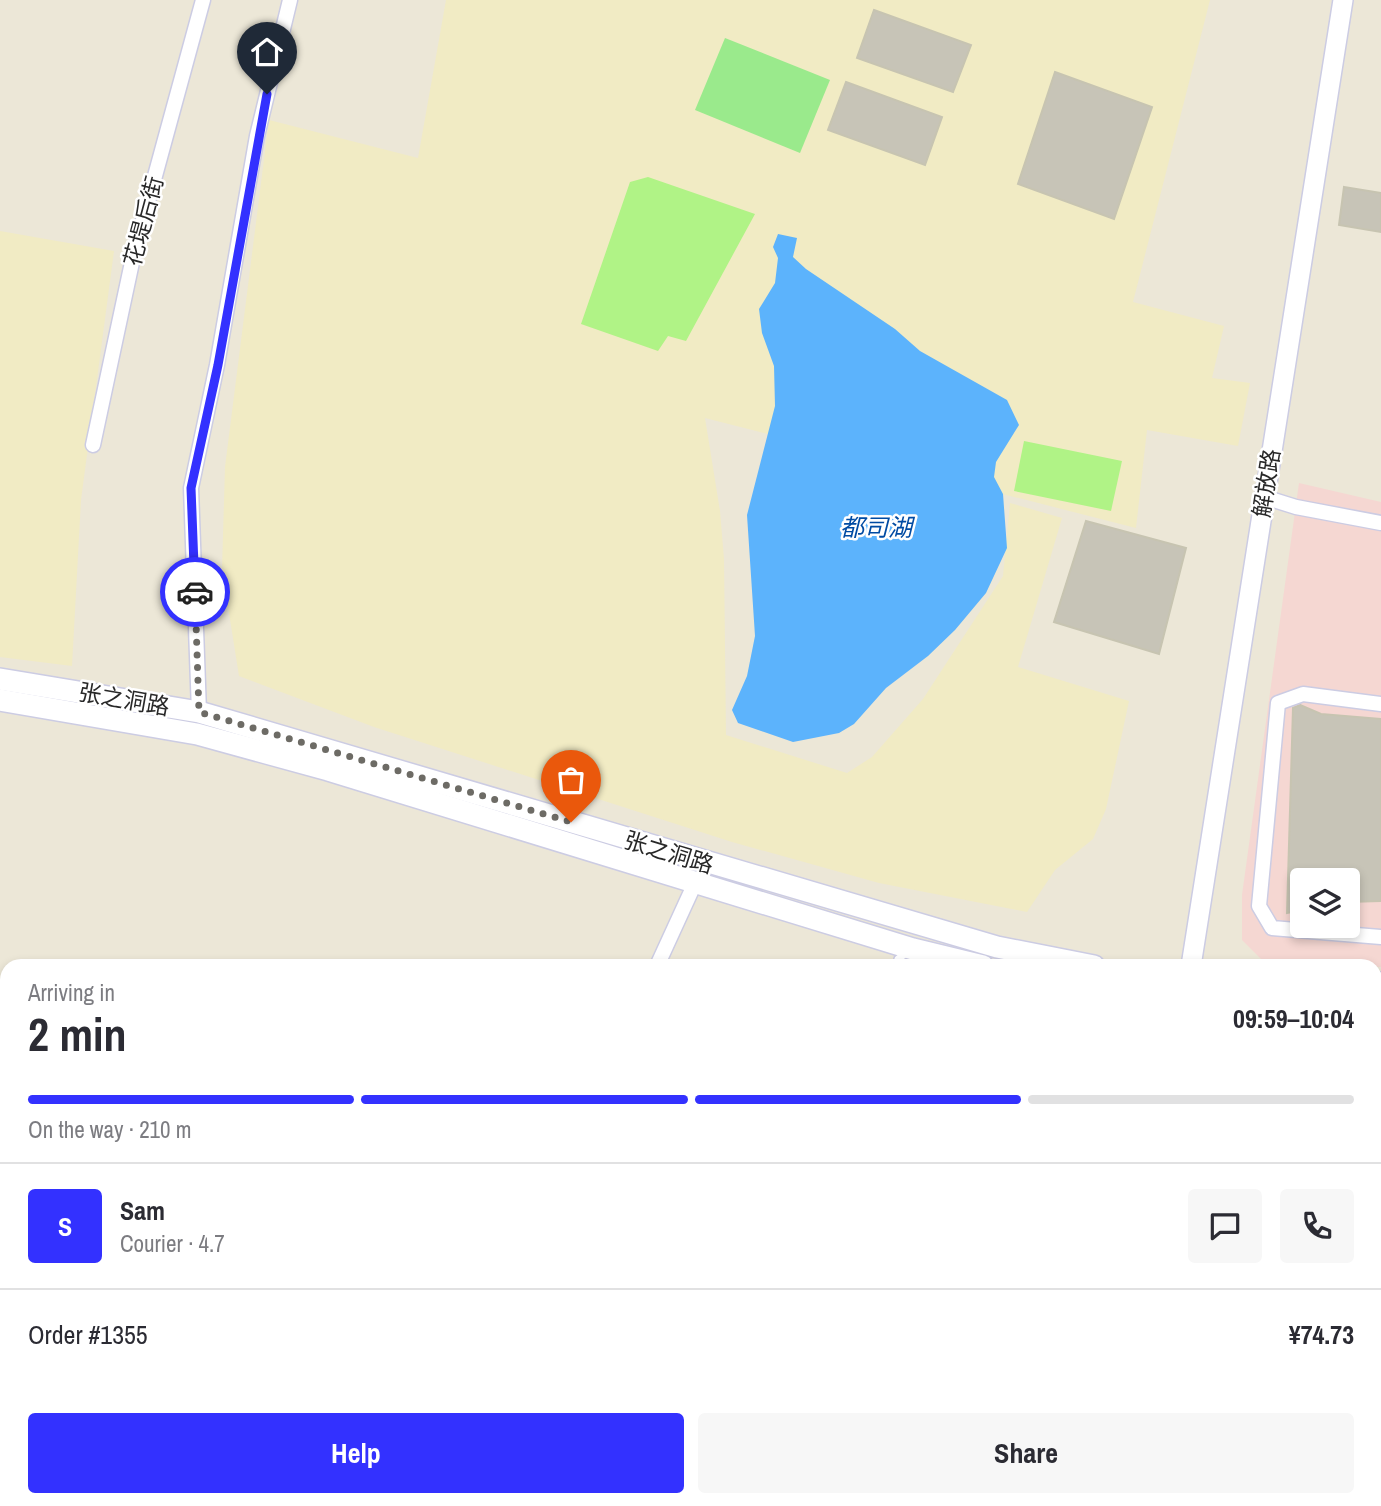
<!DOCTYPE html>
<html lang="en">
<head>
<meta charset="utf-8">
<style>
	:root { --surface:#fff; --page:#f7f7f7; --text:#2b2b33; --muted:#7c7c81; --line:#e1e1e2; --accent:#3331ff }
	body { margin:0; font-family:"Archivo Narrow","Noto Sans SC",sans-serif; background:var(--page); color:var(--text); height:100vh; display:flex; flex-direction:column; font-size:26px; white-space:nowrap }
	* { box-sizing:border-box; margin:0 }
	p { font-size:23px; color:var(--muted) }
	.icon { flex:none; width:38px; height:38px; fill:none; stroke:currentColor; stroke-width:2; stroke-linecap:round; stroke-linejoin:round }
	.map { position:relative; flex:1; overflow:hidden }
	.sheet { position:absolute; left:0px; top:959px; width:1382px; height:548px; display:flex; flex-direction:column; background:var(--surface); border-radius:21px 21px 0 0; box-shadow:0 4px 10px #0003 }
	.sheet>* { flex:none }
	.tools { position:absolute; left:1290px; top:868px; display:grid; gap:14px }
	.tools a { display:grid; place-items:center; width:70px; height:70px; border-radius:7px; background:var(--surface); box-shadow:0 4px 10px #0003; font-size:35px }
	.pin { position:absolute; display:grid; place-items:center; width:60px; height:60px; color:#fff; margin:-72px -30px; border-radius:50% 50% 50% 0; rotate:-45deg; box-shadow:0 0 7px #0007 }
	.pin .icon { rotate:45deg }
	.courier { position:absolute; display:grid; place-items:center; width:70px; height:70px; margin:-35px; border:5px solid #3331ff; border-radius:50%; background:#fff; color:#222; box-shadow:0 2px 9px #0007 }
	.headline em { font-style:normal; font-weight:800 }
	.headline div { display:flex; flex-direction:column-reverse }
	.headline { display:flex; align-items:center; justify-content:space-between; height:119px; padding:0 28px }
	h1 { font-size:46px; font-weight:800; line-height:52px }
	.bar { display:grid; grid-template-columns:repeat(4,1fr); gap:10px 7px; align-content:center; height:84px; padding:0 28px }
	.bar i { height:9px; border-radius:5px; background:var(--line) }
	.bar .on { background:var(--accent) }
	.bar p { grid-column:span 4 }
	.line { display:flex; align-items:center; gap:18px; padding:0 28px; border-top:2px solid var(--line) }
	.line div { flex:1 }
	.round { display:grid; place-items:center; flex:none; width:74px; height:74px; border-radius:7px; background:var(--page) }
	.primary-button { display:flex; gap:14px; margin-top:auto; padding:14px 28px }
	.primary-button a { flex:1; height:80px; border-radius:7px; background:var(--accent); color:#fff; font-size:28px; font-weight:800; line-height:80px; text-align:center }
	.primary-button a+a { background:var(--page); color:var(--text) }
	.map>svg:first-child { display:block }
	.education { fill:#f1ebc4 }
	.medical { fill:#f5d7d2; fill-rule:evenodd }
	.green { fill:#9aea8c }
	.pitch { fill:#b0f386 }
	.water { fill:#5cb3fc }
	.building { fill:#c7c4b7; stroke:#c7c4b1; stroke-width:2 }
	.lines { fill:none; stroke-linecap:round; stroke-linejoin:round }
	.service-casing { stroke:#cccce3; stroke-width:10 }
	.minor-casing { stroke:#cccce3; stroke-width:17 }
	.tertiary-casing { stroke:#cccce3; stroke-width:22 }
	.secondary-casing { stroke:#cccce3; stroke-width:24 }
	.path { stroke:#cbcbcb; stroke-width:2.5; stroke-dasharray:5 3.5; stroke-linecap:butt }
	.service { stroke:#fff; stroke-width:7 }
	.minor { stroke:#fff; stroke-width:14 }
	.tertiary { stroke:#fff; stroke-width:19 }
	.secondary { stroke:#fff; stroke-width:21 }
	.done { stroke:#6d6b65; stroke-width:7; stroke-dasharray:0 12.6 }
	.route { stroke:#3331ff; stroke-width:9 }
	.labels { text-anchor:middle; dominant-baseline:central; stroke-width:5; stroke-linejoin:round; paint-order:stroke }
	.street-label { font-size:23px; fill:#282828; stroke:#fff }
	.water-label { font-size:24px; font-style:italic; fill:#004ba3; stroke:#fff }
</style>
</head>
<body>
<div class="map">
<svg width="1381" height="1506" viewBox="0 0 1381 1506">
	<rect width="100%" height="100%" fill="#ece7d7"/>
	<g class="education">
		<polygon points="446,0 1210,0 1133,302 1224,326 1212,378 1250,383 1238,446 1147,430 1136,528 705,418 720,511 724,559 726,735 847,773 872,757 923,699 1003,576 1010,503 1062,518 1018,667 1129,701 1106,809 1093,839 1055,870 1027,912 879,883 732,842 374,727 239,676 222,569 225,467 269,120 418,158"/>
		<polygon points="0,231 114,251 81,500 72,666 0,657"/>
	</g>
	<path class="medical" d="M1299,483L1381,502V967L1264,962L1242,940V895ZM1302,880H1348V926H1302Z"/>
	<polygon class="green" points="725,38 830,80 800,153 695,110"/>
	<g class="pitch">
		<polygon points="648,177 755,214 686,341 668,336 658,351 581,324 630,182"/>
		<polygon points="1024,441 1122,461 1111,511 1014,491"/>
	</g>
	<polygon class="water" points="778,234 797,238 793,257 806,269 895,329 920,351 1007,400 1019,425 996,462 994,477 1003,494 1007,548 986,593 955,630 928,656 886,688 854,724 839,733 793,742 738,723 732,710 747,676 755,636 747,515 775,406 774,366 762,333 759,309 775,283 778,258 773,247"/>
	<g class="building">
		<polygon points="874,10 971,45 953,92 857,58"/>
		<polygon points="1055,72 1152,107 1114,219 1018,184"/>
		<polygon points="846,82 942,117 925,165 828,130"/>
		<polygon points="1344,187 1381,193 1381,232 1339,225"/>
		<polygon points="1086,521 1186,548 1159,654 1054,622"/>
		<polygon points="1300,705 1321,714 1381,719 1381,901 1348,902 1348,880 1302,880 1302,910 1287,913 1293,708"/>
	</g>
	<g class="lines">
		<defs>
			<g id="service">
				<polyline points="897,966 898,959 909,951"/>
				<polyline points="434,1506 437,1500"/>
			</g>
			<g id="minor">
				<polyline points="93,445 134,253 203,0"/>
				<polyline points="1264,497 1296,507 1381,523"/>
				<polyline points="1381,704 1303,694 1278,703 1259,906 1272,928 1381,937"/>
				<polyline points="199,712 191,488 217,365 257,136 290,0"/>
				<polyline points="657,966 695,883"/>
				<polyline points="0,1192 7,1191"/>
			</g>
			<g id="tertiary">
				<polyline points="1191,966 1343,0"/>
				<polyline points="1118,1506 1119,1500"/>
			</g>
			<g id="secondary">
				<polyline points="0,679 199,712 997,947 1094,966"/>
				<polyline points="0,700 197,734 328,770 913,949 983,966"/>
				<polyline points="1376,983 1381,983"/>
				<polyline points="1376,1007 1381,1007"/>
			</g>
		</defs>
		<use href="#service" class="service-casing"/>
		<use href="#minor" class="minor-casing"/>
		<use href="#tertiary" class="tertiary-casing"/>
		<use href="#secondary" class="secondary-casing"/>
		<polyline class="path" points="367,1500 367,1506"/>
		<use href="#service" class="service"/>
		<use href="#minor" class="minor"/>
		<use href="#tertiary" class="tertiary"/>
		<use href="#secondary" class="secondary"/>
	</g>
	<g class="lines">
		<polyline class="done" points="195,592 199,712 571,822"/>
		<polyline class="route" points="195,592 191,488 218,365 267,94"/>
	</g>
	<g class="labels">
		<g class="street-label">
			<text transform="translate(143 221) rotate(-75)">花堤后街</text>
			<text transform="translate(1266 483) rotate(-81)">解放路</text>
			<text transform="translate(124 699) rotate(10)">张之洞路</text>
			<text transform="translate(669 852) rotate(17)">张之洞路</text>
		</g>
		<g class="water-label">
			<text x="876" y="527">都司湖</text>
		</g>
	</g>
</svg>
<div class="tools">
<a><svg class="icon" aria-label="layers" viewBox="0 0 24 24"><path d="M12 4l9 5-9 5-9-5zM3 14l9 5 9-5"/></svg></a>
</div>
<div class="pin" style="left:571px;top:822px;background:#ea580c"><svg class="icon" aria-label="bag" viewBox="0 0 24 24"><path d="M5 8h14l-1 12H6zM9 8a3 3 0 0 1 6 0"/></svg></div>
<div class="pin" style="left:267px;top:94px;background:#1f2937"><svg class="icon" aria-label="home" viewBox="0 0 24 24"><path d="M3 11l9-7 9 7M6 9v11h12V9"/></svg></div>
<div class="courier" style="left:195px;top:592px"><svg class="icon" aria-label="car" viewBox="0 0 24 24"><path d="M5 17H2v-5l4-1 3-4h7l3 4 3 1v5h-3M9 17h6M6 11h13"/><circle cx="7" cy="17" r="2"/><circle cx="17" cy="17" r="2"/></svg></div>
<section class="sheet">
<div class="headline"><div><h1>2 min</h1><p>Arriving in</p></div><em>09:59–10:04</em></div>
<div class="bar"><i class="on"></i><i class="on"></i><i class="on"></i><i></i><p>On the way · 210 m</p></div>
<div class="line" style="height:126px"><b class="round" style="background:var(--accent);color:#fff">S</b><div><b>Sam</b><p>Courier · 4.7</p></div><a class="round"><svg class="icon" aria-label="chat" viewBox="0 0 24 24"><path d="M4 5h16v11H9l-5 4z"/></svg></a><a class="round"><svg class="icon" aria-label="phone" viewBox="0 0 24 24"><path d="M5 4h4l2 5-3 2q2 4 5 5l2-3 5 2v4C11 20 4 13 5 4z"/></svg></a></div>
<div class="line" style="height:91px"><div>Order #1355</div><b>¥74.73</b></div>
<div class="primary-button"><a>Help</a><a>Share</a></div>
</section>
</div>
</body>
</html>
